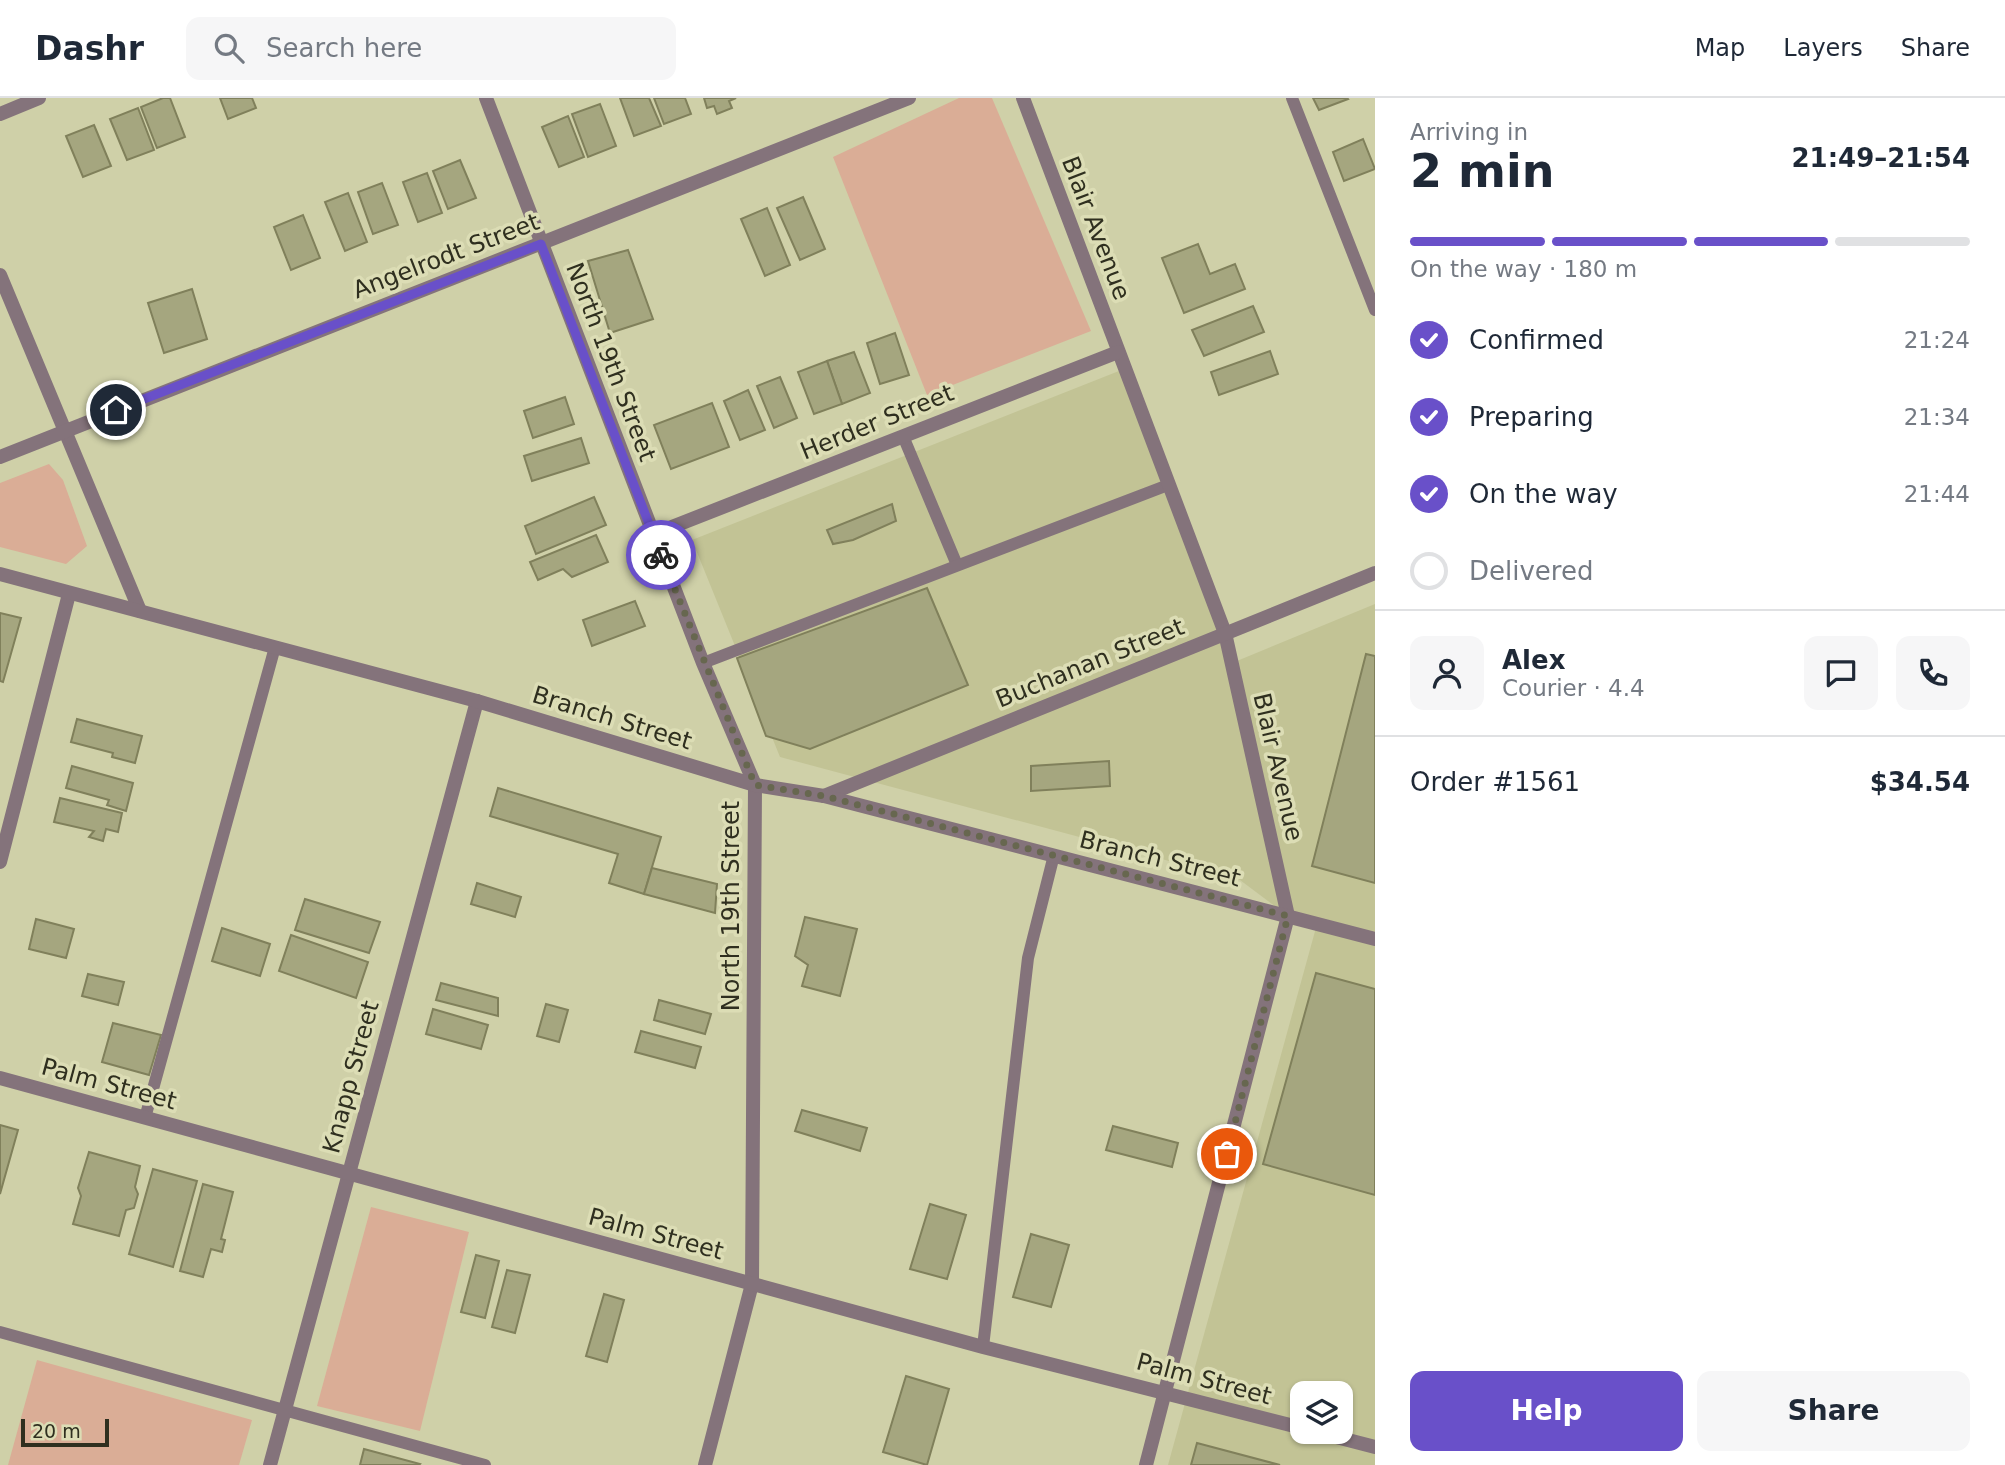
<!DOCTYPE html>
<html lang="en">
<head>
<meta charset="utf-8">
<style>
	:root { --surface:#fff; --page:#f6f6f7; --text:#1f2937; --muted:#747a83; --line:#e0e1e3; --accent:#6950c9 }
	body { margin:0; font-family:"DejaVu Sans",sans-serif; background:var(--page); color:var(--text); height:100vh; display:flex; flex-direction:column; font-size:26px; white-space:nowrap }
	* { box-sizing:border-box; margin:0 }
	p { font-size:23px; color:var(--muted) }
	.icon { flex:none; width:38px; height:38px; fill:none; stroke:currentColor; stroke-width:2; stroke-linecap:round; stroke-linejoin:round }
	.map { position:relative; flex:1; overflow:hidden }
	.details { display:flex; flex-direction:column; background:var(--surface); width:630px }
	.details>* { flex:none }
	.buttons { position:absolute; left:1290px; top:1283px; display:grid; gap:14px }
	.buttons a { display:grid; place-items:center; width:63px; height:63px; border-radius:14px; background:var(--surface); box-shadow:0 2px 5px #0004; font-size:35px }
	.scale { position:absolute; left:21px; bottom:18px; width:88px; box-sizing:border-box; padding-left:7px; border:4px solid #2f2f1f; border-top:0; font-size:19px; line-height:24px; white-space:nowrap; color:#2f2f1f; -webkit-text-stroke:5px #dcddb5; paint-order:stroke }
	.pin { position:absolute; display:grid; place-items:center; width:60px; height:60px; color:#fff; margin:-30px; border:4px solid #fff; border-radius:50%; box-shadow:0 2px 7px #0007 }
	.courier { position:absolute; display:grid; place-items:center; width:70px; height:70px; margin:-35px; border:5px solid #6950c9; border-radius:50%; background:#fff; color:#222; box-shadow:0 2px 9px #0007 }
	.summary em { font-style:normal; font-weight:700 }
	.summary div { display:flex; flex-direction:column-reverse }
	.summary { display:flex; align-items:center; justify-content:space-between; height:119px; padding:0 35px }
	h1 { font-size:46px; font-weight:700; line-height:52px }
	.bar { display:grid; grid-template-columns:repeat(4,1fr); gap:10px 7px; align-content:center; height:84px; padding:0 35px }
	.bar i { height:9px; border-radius:5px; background:var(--line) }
	.bar .current { background:var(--accent) }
	.bar p { grid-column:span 4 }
	.line { display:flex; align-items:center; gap:18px; padding:0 35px; border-top:2px solid var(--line) }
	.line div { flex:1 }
	.round { display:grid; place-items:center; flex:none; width:74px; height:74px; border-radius:14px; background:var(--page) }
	ol { padding:0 35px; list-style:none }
	li { display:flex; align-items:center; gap:21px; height:77px }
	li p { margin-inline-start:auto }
	li .icon { padding:7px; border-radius:50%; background:var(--accent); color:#fff; stroke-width:4 }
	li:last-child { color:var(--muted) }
	li i { width:38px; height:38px; border:4px solid var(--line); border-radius:50% }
	.cta { display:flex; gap:14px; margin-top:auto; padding:14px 35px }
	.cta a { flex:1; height:80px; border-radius:14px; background:var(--accent); color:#fff; font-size:28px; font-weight:700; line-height:80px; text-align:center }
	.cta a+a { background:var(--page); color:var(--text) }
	header { display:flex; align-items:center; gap:42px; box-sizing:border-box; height:98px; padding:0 35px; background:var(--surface); border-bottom:2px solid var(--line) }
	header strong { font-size:33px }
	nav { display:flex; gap:38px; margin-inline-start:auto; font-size:24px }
	.search { width:490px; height:63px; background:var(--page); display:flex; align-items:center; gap:18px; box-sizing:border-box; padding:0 24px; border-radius:14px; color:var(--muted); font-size:26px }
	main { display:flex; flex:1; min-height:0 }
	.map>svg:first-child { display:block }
	.built { fill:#c2c395; fill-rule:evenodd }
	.green { fill:#daad96 }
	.building { fill:#a5a67f; stroke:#80805b; stroke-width:2 }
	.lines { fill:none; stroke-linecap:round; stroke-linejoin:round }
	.service { stroke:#84737b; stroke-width:12 }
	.minor { stroke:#84737b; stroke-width:14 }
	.tertiary { stroke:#84737b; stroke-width:14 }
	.done { stroke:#67674f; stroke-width:7; stroke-dasharray:0 12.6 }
	.route { stroke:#6950c9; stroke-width:9 }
	.labels { text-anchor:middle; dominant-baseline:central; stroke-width:7; stroke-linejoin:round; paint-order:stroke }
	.street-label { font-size:24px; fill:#2f2f1f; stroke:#dcddb5 }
</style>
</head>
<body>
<header>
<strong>Dashr</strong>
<div class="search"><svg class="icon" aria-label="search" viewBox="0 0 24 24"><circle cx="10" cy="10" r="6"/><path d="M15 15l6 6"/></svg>Search here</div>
<nav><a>Map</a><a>Layers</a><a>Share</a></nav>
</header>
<main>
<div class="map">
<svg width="1375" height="1367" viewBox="0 0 1375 1367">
	<rect width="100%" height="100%" fill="#cfd0a8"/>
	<path class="built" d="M1124,271L1232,565L1375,506V1367H1168L1317,826L1288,818L1240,782L780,659L692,442ZM1302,1295H1340V1334H1302Z"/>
	<g class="green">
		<polygon points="959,0 992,0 1091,233 927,297 833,59"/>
		<polygon points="49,366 63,382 87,448 66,466 0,449 0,385"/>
		<polygon points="371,1109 469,1134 420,1333 317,1308"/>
		<polygon points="37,1262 252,1322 239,1367 8,1367"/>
	</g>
	<g class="building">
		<polygon points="163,0 170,0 185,39 157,50 141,9"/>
		<polygon points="220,0 252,0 256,10 228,21"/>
		<polygon points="620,0 649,0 661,28 634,38"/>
		<polygon points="654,0 685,0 691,16 664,26"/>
		<polygon points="704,0 736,0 729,3 732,10 717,16 714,8 707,10"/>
		<polygon points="1313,0 1347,0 1348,1 1319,12"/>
		<polygon points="600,6 616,48 588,59 572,16"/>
		<polygon points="138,10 154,52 127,62 110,21"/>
		<polygon points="568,18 584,59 559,69 542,29"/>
		<polygon points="94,27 111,68 83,79 66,38"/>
		<polygon points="1363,41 1375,71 1344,83 1333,54"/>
		<polygon points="460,62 476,100 448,111 433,73"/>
		<polygon points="427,75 442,115 418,124 403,84"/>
		<polygon points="382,85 398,127 373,136 358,94"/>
		<polygon points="348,95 367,144 345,153 325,104"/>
		<polygon points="803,99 825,151 800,162 777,110"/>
		<polygon points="767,110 790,167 765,178 741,121"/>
		<polygon points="303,117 320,160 291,172 274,129"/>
		<polygon points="1198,146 1210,176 1235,166 1245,191 1184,215 1162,160"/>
		<polygon points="628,152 653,221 610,235 588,163"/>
		<polygon points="192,191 207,241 164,255 148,205"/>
		<polygon points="1253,208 1264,234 1204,258 1192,232"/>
		<polygon points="895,235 909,277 880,286 867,245"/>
		<polygon points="1270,253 1278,276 1219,297 1211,274"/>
		<polygon points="854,254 870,295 842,306 827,263"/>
		<polygon points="827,263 842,306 814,316 798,274"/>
		<polygon points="780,279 797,320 774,330 757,288"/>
		<polygon points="748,292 765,332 740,342 724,303"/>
		<polygon points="565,299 574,326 533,340 524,313"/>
		<polygon points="712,305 729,349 671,371 654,327"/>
		<polygon points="581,340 589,365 532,383 524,358"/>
		<polygon points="594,399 606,427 536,456 525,428"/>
		<polygon points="892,406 896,423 853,442 833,446 827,432"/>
		<polygon points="596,437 608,464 572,479 563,471 538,482 530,464"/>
		<polygon points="927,490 968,587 810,651 766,638 737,560"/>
		<polygon points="635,503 645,528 592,548 583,522"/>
		<polygon points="0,515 21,520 3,584 0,583"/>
		<polygon points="1366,556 1375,558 1375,785 1312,768"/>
		<polygon points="77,621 142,638 135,665 112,659 113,655 71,644"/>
		<polygon points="1109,663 1110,688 1031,693 1031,668"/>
		<polygon points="72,668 133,685 126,713 107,707 109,702 66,690"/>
		<polygon points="498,690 661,739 644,796 609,785 618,756 490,718"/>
		<polygon points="60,700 122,715 118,734 106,731 103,743 89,739 94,733 54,724"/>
		<polygon points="652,770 717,786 715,815 644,796"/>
		<polygon points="477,785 521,799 515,819 471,806"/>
		<polygon points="305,801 380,824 369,855 295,832"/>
		<polygon points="805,819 857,831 840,898 802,888 808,867 795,858"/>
		<polygon points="36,821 74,831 66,860 29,851"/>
		<polygon points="222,830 270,846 260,878 212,863"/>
		<polygon points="291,837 368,864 356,900 279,873"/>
		<polygon points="1316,875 1375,891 1375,1097 1263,1066"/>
		<polygon points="88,876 124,884 118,907 82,898"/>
		<polygon points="441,885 498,900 498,918 436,902"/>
		<polygon points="659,902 711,916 705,936 654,922"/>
		<polygon points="546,906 568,912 559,944 537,938"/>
		<polygon points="433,911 488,927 481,951 426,936"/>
		<polygon points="113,925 161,937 149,977 102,964"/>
		<polygon points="641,933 701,949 695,970 635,954"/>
		<polygon points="802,1012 867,1030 860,1053 795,1033"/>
		<polygon points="0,1027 18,1032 0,1096"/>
		<polygon points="1113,1028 1178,1045 1172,1069 1106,1052"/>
		<polygon points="89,1054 140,1068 135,1089 138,1096 134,1110 126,1112 119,1138 73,1126 81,1098 78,1090"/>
		<polygon points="153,1071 197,1083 173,1169 129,1156"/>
		<polygon points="203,1086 233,1094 221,1141 225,1142 222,1154 211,1151 203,1179 180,1173"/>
		<polygon points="930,1106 966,1117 947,1181 910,1171"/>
		<polygon points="1031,1136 1069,1147 1051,1209 1013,1199"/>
		<polygon points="476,1157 499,1163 485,1220 461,1214"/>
		<polygon points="507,1172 530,1177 515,1235 492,1229"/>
		<polygon points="604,1196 624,1202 607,1264 586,1258"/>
		<polygon points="906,1278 949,1291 927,1367 883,1354"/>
		<polygon points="1197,1345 1280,1367 1191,1367"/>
		<polygon points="364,1351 420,1366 419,1367 360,1367"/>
	</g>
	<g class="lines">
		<g class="service">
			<polyline points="1292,0 1375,212"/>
			<polyline points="903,338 957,467"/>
			<polyline points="703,565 1168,387"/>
			<polyline points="145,1020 275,549"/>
			<polyline points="0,1234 485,1367"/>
			<polyline points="983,1249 1028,860 1054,757"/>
		</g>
		<g class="minor">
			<polyline points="486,0 703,565 755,687 752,1186 705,1367"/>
			<polyline points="1023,0 1225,535 1288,818 1146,1367"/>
			<polyline points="0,16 39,0"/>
			<polyline points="0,177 140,513"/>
			<polyline points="0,359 909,0"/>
			<polyline points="654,436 1118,254"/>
			<polyline points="824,698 1375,475"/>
			<polyline points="0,764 69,496"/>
			<polyline points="270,1367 477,603"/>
		</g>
		<g class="tertiary">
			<polyline points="0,476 477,603 755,687 824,698 1375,841"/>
			<polyline points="0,980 983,1249 1302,1330"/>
			<polyline points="1317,1334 1375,1349"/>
		</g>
	</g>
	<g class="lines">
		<polyline class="done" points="661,457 755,687 824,698 1288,818 1227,1056"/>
		<polyline class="route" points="116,312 541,146 661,457"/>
	</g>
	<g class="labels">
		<g class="street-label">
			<text transform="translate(1096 130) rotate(69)">Blair Avenue</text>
			<text transform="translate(446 158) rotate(-21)">Angelrodt Street</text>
			<text transform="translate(611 264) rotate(69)">North 19th Street</text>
			<text transform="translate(877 324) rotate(-22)">Herder Street</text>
			<text transform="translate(1090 565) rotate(-22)">Buchanan Street</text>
			<text transform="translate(612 620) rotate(17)">Branch Street</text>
			<text transform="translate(1278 669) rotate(77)">Blair Avenue</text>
			<text transform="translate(1160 761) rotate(14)">Branch Street</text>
			<text transform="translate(731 808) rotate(-90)">North 19th Street</text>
			<text transform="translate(351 979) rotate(-75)">Knapp Street</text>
			<text transform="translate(109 986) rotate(15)">Palm Street</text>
			<text transform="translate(656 1136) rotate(15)">Palm Street</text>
			<text transform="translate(1204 1281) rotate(15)">Palm Street</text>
		</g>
	</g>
</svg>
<div class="buttons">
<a><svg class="icon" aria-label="layers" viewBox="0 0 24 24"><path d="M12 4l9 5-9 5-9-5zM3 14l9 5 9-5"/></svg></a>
</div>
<div class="scale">20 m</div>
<div class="pin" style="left:1227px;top:1056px;background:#ea580c"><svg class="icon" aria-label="bag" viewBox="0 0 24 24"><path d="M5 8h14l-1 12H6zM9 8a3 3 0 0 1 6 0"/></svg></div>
<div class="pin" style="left:116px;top:312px;background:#1f2937"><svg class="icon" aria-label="home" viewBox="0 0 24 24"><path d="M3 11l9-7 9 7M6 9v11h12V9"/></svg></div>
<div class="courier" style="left:661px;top:457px"><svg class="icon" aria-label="bike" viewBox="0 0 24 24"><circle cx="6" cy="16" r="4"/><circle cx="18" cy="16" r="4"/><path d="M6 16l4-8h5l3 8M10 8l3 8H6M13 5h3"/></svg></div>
</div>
<section class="details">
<div class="summary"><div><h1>2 min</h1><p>Arriving in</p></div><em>21:49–21:54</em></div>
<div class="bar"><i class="current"></i><i class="current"></i><i class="current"></i><i></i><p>On the way · 180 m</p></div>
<ol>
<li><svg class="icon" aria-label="check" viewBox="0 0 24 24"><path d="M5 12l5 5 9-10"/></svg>Confirmed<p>21:24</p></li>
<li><svg class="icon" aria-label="check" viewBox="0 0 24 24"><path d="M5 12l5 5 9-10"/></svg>Preparing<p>21:34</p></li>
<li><svg class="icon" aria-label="check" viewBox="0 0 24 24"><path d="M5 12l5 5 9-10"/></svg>On the way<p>21:44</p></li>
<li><i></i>Delivered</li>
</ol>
<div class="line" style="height:126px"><a class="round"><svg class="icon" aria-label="person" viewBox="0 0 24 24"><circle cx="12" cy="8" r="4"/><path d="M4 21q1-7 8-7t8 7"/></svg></a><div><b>Alex</b><p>Courier · 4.4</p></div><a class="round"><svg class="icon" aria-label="chat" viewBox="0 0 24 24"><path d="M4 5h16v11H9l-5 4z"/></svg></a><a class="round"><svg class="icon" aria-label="phone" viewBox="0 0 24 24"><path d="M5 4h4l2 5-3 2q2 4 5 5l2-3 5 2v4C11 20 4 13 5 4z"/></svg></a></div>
<div class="line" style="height:91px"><div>Order #1561</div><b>$34.54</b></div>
<div class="cta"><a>Help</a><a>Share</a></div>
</section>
</main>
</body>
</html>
